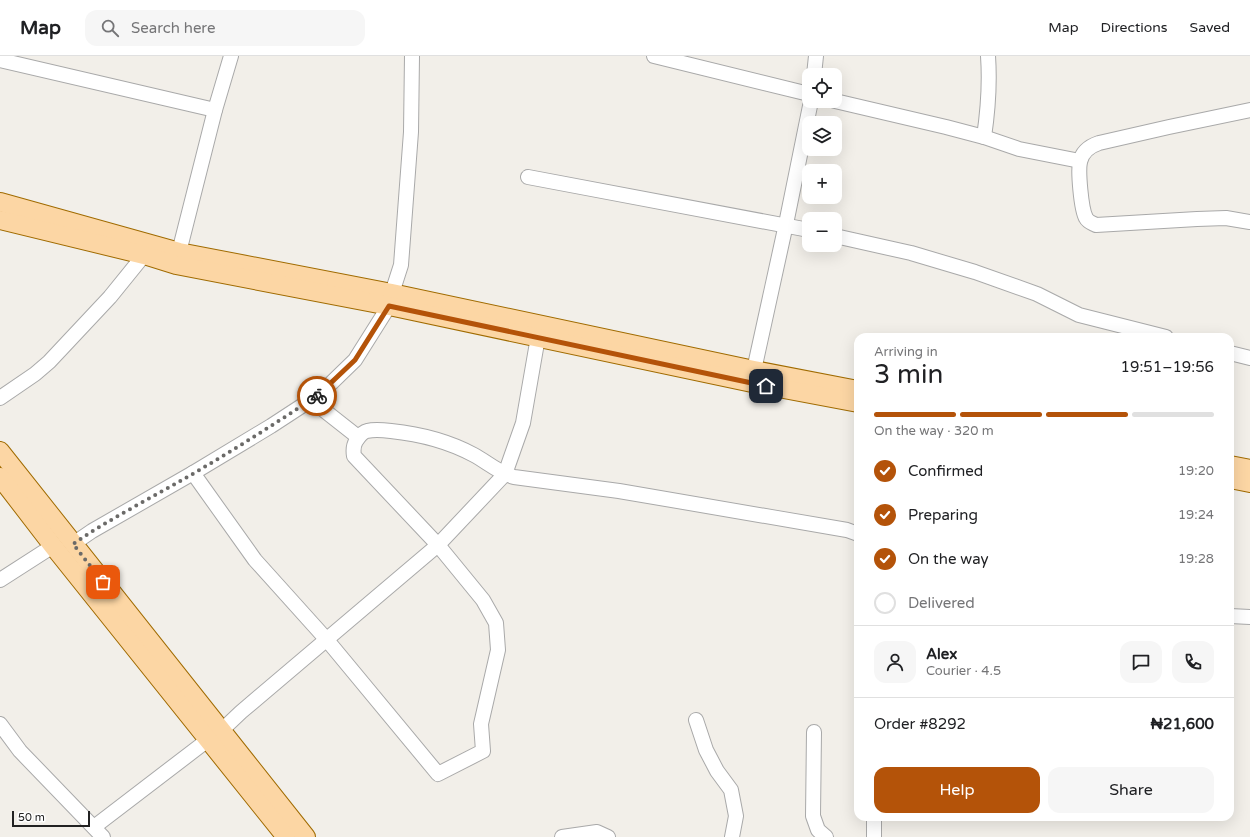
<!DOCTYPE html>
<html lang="en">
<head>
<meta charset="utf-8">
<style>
	:root { --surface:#fff; --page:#f6f6f6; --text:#202124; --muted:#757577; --line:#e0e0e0; --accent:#b45309 }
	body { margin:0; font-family:"Varela Round",sans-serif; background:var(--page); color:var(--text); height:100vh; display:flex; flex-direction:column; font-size:15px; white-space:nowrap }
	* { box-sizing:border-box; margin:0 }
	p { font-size:13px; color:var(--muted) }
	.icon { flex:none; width:22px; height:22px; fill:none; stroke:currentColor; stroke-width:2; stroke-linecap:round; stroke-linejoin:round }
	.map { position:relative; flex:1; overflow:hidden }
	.drawer { position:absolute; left:854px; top:277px; width:380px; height:488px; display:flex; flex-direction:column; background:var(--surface); border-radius:12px; box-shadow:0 4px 16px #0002 }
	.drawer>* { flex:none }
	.tools { position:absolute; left:802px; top:12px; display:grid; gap:8px }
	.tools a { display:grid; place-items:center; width:40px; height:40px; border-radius:8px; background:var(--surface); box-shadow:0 4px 16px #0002; font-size:20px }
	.scale { position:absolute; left:12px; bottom:10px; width:78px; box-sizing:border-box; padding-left:4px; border:2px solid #222; border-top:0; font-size:11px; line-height:14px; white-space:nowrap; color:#222; -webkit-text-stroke:3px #fff; paint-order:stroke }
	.pin { position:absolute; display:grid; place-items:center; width:34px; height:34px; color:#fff; margin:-17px; border-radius:8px; box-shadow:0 2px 6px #0006 }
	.courier { position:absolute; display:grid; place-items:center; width:40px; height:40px; margin:-20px; border:3px solid #b45309; border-radius:50%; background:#fff; color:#222; box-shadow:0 1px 5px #0007 }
	.headline em { font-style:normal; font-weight:600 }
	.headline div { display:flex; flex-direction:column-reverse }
	.headline { display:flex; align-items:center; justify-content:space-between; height:68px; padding:0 20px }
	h1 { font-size:26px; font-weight:600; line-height:30px }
	.bar { display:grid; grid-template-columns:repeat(4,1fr); gap:6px 4px; align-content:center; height:48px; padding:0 20px }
	.bar i { height:5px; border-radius:3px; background:var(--line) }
	.bar .active { background:var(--accent) }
	.bar p { grid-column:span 4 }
	.line { display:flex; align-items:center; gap:10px; padding:0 20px; border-top:1px solid var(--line) }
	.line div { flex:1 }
	.round { display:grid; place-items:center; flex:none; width:42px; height:42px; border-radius:12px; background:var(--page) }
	ol { padding:0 20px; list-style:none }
	li { display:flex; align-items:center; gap:12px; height:44px }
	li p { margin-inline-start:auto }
	li .icon { padding:4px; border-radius:50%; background:var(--accent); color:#fff; stroke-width:4 }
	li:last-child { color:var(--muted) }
	li i { width:22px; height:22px; border:2px solid var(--line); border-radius:50% }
	.cta { display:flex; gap:8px; margin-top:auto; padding:8px 20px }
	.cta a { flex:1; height:46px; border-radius:12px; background:var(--accent); color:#fff; font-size:16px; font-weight:600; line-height:46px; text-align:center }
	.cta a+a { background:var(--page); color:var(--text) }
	header { display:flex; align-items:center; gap:24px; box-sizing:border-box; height:56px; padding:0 20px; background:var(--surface); border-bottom:1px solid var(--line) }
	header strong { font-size:19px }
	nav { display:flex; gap:22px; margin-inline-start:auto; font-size:14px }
	.search { width:280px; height:36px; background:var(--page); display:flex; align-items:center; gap:10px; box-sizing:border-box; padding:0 14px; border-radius:12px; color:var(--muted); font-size:15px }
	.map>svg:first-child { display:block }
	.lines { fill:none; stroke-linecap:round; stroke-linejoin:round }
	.minor-casing { stroke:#a9a9a9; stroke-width:16 }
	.major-casing { stroke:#a06b00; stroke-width:20 }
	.minor { stroke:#fff; stroke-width:14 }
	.major { stroke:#fcd6a4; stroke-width:18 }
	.done { stroke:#6b6a68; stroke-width:4; stroke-dasharray:0 7.2 }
	.route { stroke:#b45309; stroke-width:5 }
</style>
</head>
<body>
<header>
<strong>Map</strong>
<div class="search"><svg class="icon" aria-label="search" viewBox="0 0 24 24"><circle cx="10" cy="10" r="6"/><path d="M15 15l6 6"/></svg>Search here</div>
<nav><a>Map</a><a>Directions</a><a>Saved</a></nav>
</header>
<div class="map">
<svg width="1250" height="781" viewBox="0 0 1250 781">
	<rect width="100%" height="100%" fill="#f2efe9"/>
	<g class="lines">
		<defs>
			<g id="minor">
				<polyline points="654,0 809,38"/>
				<polyline points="0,4 215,54"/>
				<polyline points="814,19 816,0"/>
				<polyline points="835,45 946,71 984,81 1019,93 1080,105"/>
				<path d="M1250,54L1169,71L1099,87C1090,90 1082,96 1080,106C1078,115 1081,153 1086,162C1088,166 1092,167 1096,169L1197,163L1226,162L1250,166"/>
				<path d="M984,81C988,54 990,28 988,0"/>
				<polyline points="528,121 809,174"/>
				<polyline points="835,180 911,197 975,216 1037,238 1079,259 1166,281"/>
				<polyline points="179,196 215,54 231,0"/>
				<polyline points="392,237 401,209 411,76 412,0"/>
				<polyline points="1230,297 1250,302"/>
				<polyline points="754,314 786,168 811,45"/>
				<polyline points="0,342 35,318 49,306 110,241 144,199"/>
				<polyline points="311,344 358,381"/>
				<path d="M193,417L255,504L327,584L438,718L483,695L481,668L498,594L496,567L483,544L438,489L354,400C353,394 353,390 356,385C359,381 362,376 367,375C375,373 383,374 391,375C420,378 448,385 474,399C487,406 499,417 514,421L619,435L847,474L858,478"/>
				<polyline points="73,488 92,475 193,417 271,370 320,338 355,304 389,250"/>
				<polyline points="0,524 53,490"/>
				<polyline points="1230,560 1250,561"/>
				<polyline points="696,664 706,694 717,715 731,734 736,760 732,781"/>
				<polyline points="0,668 20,695 103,781"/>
				<polyline points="221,675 241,656 438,489 505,418 523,367 538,281"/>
				<polyline points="814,676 813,760 818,774 826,781"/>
				<polyline points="94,771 209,683"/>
				<polyline points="562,781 597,776 608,781"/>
				<polyline points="874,781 874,761"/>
			</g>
			<g id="major">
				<polyline points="0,146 179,196 392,237 754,314 858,334"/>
				<polyline points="0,164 144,199 176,209 389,250 752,327 858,347"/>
				<polyline points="0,395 306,781"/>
				<polyline points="1230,409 1250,413"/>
				<polyline points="0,421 53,490 286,781"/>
				<polyline points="1230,423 1250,427"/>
			</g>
		</defs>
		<use href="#minor" class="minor-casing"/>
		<use href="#major" class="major-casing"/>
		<use href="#minor" class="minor"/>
		<use href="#major" class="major"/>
	</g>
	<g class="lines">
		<path class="done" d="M103,526L73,488C108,464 147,444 184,423C229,397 273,369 317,340"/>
		<polyline class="route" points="317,340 355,304 389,250 766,330"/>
	</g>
</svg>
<div class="tools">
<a><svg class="icon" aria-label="locate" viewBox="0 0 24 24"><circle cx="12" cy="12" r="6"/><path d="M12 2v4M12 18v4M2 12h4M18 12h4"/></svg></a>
<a><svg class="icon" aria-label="layers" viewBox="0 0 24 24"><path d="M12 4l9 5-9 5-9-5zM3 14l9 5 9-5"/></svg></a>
<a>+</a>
<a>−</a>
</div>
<div class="scale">50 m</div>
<div class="pin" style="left:103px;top:526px;background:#ea580c"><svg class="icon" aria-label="bag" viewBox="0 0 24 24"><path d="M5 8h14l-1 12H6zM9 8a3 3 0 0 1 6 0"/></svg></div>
<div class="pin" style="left:766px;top:330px;background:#1f2937"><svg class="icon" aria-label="home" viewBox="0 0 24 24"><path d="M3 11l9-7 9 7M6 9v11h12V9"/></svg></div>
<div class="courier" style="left:317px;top:340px"><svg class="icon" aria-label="bike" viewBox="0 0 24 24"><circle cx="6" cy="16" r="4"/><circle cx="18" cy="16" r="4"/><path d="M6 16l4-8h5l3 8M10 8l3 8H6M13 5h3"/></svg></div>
<section class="drawer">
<div class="headline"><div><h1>3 min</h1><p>Arriving in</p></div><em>19:51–19:56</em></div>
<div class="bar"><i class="active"></i><i class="active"></i><i class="active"></i><i></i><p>On the way · 320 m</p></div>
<ol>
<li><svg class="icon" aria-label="check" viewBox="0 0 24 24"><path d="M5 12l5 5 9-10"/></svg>Confirmed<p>19:20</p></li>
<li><svg class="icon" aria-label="check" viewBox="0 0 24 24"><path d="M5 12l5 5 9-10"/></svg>Preparing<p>19:24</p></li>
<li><svg class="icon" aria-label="check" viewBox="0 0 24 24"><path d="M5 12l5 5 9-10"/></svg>On the way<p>19:28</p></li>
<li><i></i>Delivered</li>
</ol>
<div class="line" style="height:72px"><a class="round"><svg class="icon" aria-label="person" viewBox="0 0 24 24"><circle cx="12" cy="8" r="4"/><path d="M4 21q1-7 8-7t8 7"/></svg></a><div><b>Alex</b><p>Courier · 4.5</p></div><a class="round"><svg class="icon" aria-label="chat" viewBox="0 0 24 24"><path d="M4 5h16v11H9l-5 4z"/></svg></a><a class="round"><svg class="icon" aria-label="phone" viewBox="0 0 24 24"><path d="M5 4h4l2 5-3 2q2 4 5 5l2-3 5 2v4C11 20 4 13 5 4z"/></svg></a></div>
<div class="line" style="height:52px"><div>Order #8292</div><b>₦21,600</b></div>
<div class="cta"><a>Help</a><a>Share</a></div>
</section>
</div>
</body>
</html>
